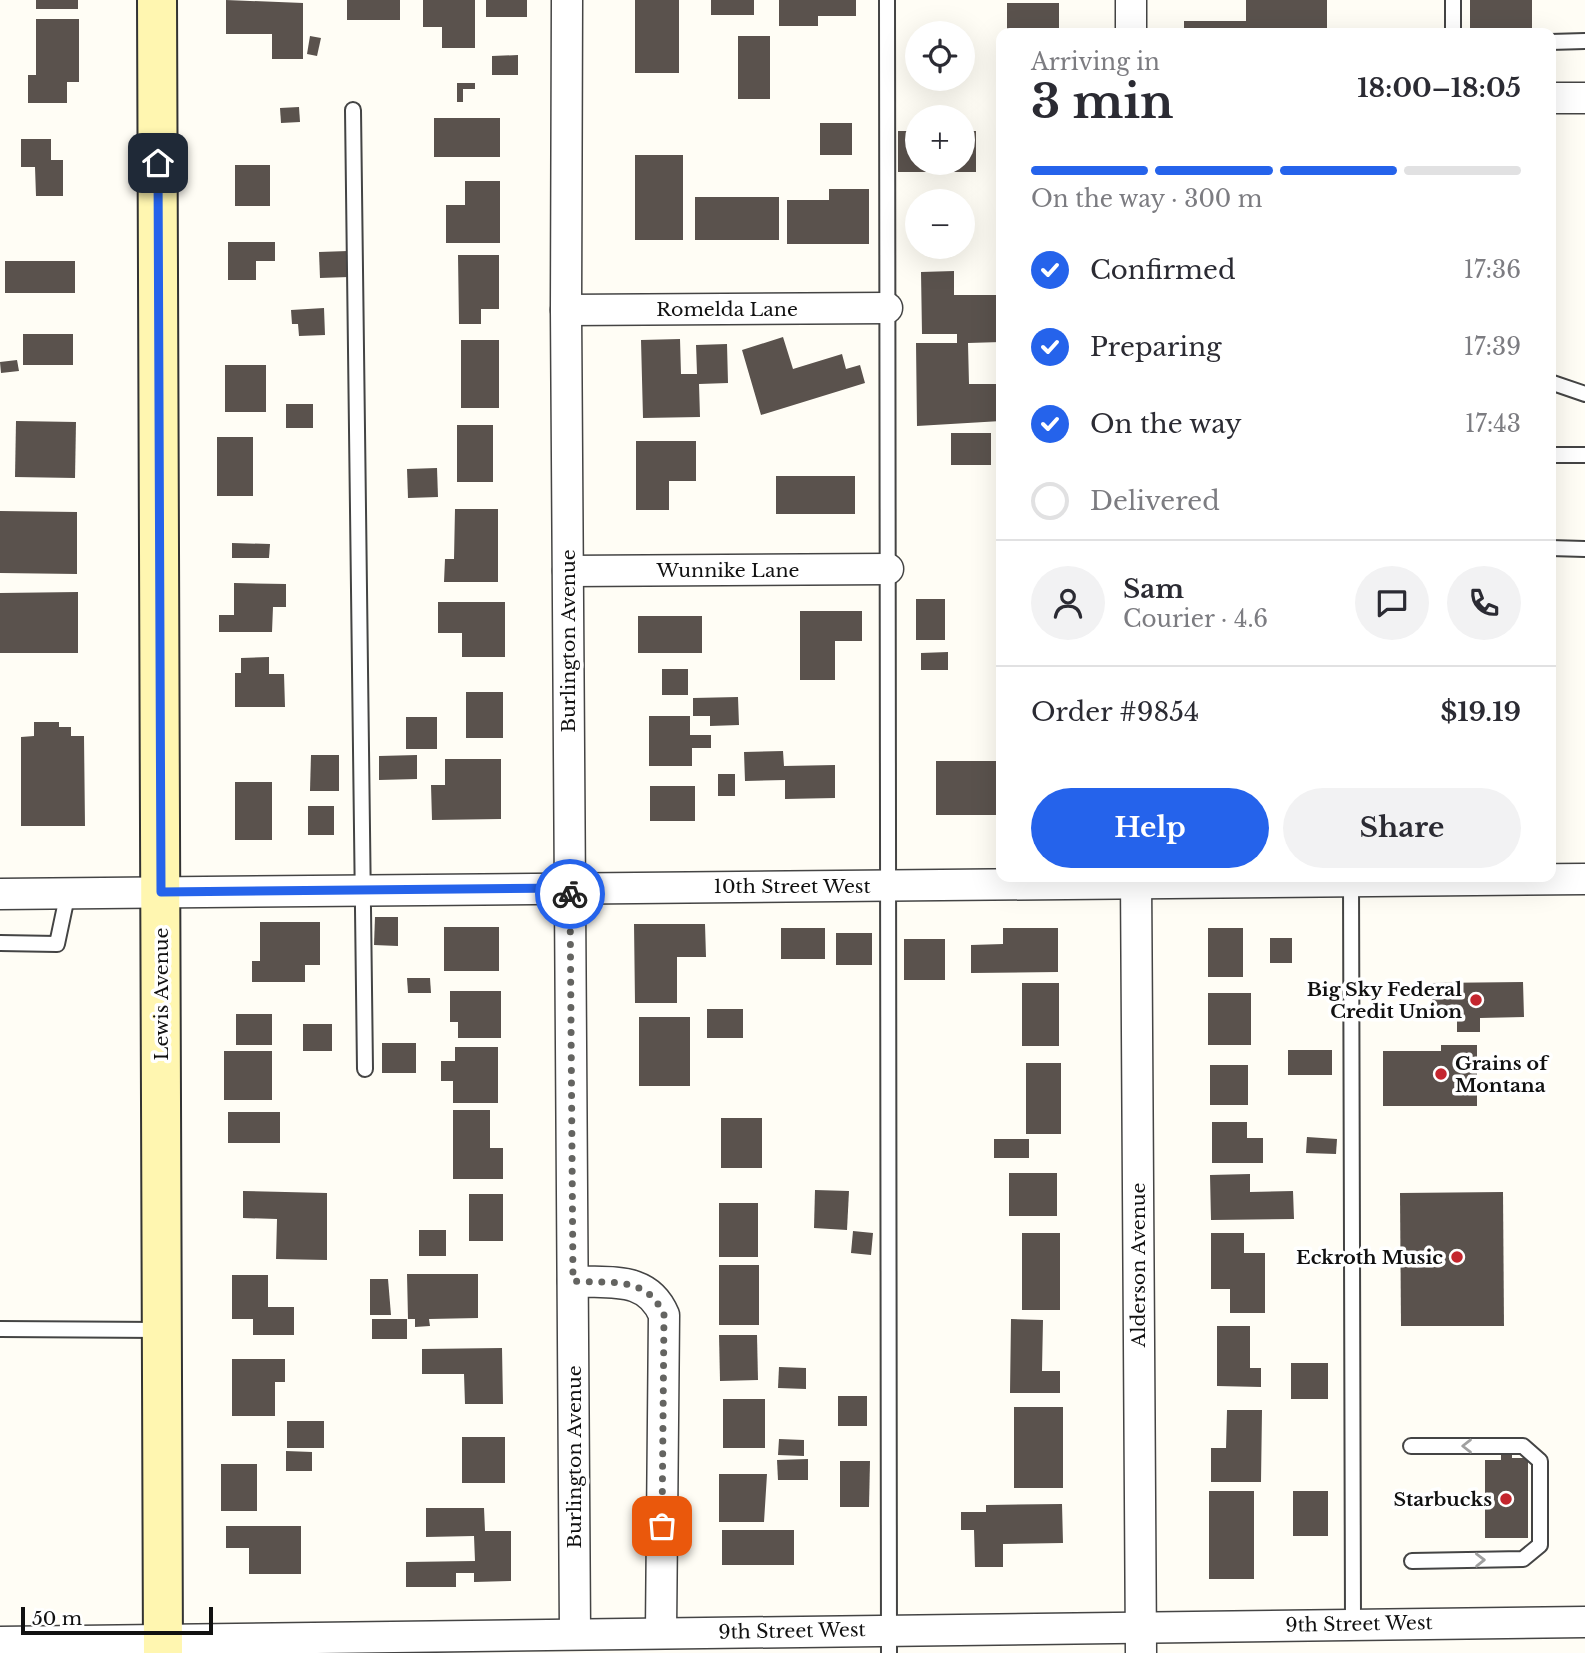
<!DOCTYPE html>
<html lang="en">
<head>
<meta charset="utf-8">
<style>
	:root { --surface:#fff; --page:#f2f2f3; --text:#2b2b33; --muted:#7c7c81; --line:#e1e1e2; --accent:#2563eb }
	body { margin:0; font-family:"Libre Baskerville",serif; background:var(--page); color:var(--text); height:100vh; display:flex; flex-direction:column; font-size:26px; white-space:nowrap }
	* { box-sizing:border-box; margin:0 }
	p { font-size:23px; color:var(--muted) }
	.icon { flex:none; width:38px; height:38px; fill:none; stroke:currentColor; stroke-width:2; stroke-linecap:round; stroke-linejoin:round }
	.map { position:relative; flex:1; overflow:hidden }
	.sheet { position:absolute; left:996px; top:28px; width:560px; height:854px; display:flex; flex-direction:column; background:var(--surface); border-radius:14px; box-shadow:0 7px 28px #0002 }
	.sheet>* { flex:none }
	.tools { position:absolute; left:905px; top:21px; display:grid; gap:14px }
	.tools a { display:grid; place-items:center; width:70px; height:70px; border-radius:50%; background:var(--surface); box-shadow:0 7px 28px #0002; font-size:35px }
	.scale { position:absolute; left:21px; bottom:18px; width:192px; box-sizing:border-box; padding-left:7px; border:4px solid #111; border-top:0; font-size:19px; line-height:24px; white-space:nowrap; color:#111; -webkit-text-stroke:5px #fff; paint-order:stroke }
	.pin { position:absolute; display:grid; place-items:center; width:60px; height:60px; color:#fff; margin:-30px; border-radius:14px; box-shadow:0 4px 10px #0006 }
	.courier { position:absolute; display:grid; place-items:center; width:70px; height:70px; margin:-35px; border:5px solid #2563eb; border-radius:50%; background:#fff; color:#222; box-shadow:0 2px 9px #0007 }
	.head em { font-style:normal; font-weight:800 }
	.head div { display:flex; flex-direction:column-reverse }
	.head { display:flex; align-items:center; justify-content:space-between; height:119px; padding:0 35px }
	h1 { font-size:46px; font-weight:800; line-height:52px }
	.bar { display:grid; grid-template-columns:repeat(4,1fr); gap:10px 7px; align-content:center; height:84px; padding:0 35px }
	.bar i { height:9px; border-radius:5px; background:var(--line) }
	.bar .selected { background:var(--accent) }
	.bar p { grid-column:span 4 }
	.line { display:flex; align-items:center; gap:18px; padding:0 35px; border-top:2px solid var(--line) }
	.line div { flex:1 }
	.round { display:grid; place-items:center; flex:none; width:74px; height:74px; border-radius:37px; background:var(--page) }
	ol { padding:0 35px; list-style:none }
	li { display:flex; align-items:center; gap:21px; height:77px }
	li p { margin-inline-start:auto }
	li .icon { padding:7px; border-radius:50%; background:var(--accent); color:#fff; stroke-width:4 }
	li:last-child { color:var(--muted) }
	li i { width:38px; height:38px; border:4px solid var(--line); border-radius:50% }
	.action { display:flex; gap:14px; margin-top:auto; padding:14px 35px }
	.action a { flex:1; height:80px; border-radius:42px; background:var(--accent); color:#fff; font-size:28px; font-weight:800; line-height:80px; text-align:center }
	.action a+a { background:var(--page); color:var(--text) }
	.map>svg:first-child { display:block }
	.building { fill:#5a524d }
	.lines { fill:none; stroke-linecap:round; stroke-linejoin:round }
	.lane-casing { stroke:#444; stroke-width:18 }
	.street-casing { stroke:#444; stroke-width:33 }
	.secondary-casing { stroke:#333; stroke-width:42 }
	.lane { stroke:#fff; stroke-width:14 }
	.street { stroke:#fff; stroke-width:30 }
	.secondary { stroke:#fff6b0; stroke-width:38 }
	.oneway { stroke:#a0a0a0 }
	.done { stroke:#646461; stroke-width:7; stroke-dasharray:0 12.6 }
	.route { stroke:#2563eb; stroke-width:9 }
	.poi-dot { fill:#c4262e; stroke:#fff; stroke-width:2.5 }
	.labels { text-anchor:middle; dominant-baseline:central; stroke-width:7; stroke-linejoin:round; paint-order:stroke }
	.street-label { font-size:19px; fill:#111; stroke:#fff }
	.poi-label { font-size:19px; font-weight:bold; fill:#111; stroke:#fff; text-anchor:end }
</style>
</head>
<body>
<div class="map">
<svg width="1585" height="1653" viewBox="0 0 1585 1653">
	<rect width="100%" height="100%" fill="#fffdf5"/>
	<g class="building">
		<rect x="36" y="0" width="42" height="9"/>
		<polygon points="226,0 303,3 303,59 272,59 272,34 226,34"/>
		<rect x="347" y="0" width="53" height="20"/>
		<polygon points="423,0 475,0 475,48 442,48 442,27 423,27"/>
		<rect x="486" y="0" width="41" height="17"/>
		<rect x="635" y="0" width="44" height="73"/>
		<rect x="711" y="0" width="43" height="15"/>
		<polygon points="779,0 856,0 856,16 818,16 818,26 779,26"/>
		<polygon points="1246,0 1327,0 1327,33 1184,33 1184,21 1246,21"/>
		<rect x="1470" y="0" width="62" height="33"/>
		<rect x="1007" y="3" width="52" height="30"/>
		<polygon points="36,19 79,19 79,82 67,82 67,103 28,103 28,75 36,75"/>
		<polygon points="310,36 321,38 317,56 307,54"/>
		<rect x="738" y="36" width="32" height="63"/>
		<polygon points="518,55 518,75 492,75 492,56"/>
		<polygon points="457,83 475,83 475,89 463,89 463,102 457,102"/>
		<polygon points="299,107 300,122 281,123 280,108"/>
		<rect x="434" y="118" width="66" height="39"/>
		<rect x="820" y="123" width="32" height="32"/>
		<polygon points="898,131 917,131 917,163 962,163 962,131 976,131 976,172 898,172"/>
		<polygon points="21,139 51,139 51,160 63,160 63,196 36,196 35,167 21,167"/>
		<rect x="635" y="155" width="48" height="85"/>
		<rect x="235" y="165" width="35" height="41"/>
		<polygon points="465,181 500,181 500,243 446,243 446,205 465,205"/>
		<polygon points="829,189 869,189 869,244 787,244 787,200 829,200"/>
		<rect x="695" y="197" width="84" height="43"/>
		<polygon points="228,242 275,242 275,261 256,261 256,280 228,280"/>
		<polygon points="348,251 349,277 320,278 319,252"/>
		<polygon points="458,255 499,255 499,309 481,309 481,324 459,324"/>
		<rect x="5" y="261" width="70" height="32"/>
		<polygon points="954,271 954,295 1001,295 1001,342 968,343 969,384 1001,384 1001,421 917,426 916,343 957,343 957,334 922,334 921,272"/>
		<polygon points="324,308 325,335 299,336 298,324 292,324 291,310"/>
		<rect x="23" y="334" width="50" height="31"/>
		<polygon points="783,337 793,369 842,354 846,369 860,365 865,383 761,415 742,350"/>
		<polygon points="680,339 681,374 697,374 696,345 727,344 728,383 699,384 700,417 643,418 641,340"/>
		<rect x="461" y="340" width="38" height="68"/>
		<polygon points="17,360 19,371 1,373 0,362"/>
		<rect x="225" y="365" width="41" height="47"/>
		<rect x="286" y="404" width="27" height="24"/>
		<polygon points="16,421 76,422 75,478 15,477"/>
		<rect x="457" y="425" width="36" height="57"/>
		<rect x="951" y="433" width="40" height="32"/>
		<rect x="217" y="437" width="36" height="59"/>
		<polygon points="636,441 696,441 696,481 669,481 669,510 636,510"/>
		<polygon points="437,468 438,497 408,498 407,469"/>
		<rect x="776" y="476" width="79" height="38"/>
		<polygon points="455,509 498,509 498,582 444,582 445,559 454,559"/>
		<polygon points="0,511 77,512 77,574 0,573"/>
		<polygon points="232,543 270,544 269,558 232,558"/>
		<polygon points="234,583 286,584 286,607 273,607 272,632 219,632 219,615 234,615"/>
		<polygon points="78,592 78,653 0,653 0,593"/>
		<rect x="916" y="599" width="29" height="41"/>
		<polygon points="438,602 505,602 505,657 462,657 462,633 438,633"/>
		<polygon points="800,611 862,611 862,641 835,641 835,680 800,680"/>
		<rect x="638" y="616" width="64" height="37"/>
		<polygon points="948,652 948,670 921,670 921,653"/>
		<polygon points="269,657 269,674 284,674 285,707 235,707 235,673 241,673 241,658"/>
		<rect x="662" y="669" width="26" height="26"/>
		<rect x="466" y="692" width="37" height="46"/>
		<polygon points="738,697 739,725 710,726 710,716 693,716 693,698"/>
		<polygon points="649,716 690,716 690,735 711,735 711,748 692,748 692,766 649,766"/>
		<rect x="406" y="717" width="31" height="32"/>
		<polygon points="34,722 59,722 59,727 71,727 71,736 84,736 85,826 21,826 21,737 34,736"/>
		<polygon points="783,751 784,766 835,765 835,798 785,799 785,780 745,781 744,752"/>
		<polygon points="311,755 339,755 339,791 310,791"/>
		<polygon points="417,755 417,779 379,780 379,756"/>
		<polygon points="445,759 501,759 501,819 432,820 431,785 445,785"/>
		<rect x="936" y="761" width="65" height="54"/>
		<rect x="718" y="774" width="17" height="22"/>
		<rect x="235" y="782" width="37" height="58"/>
		<rect x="650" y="786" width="45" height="35"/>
		<rect x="308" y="806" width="26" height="29"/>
		<polygon points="375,917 398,917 398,946 374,945"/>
		<polygon points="260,922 320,922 320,965 305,965 305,982 252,982 252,961 260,961"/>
		<polygon points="634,924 705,924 706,957 677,957 677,1003 635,1003"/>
		<rect x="444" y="927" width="55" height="44"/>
		<rect x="781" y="928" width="44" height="31"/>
		<polygon points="1003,928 1058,928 1058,972 971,973 971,945 1003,944"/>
		<rect x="1208" y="928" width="35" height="49"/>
		<rect x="836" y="933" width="36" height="32"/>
		<rect x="1270" y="938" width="22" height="25"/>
		<rect x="904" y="939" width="41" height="41"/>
		<polygon points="407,978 430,978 431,993 408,993"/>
		<polygon points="1523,982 1524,1017 1480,1018 1480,1032 1457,1032 1457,1016 1432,1017 1432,983"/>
		<rect x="1022" y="983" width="37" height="63"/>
		<polygon points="450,991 501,991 501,1038 458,1038 458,1022 450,1022"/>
		<rect x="1208" y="993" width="43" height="52"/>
		<rect x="707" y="1009" width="36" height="29"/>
		<rect x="236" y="1014" width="36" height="31"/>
		<rect x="639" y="1017" width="51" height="69"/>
		<rect x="303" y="1024" width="29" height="27"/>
		<rect x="382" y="1043" width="34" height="30"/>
		<polygon points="1441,1045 1477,1045 1477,1106 1383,1106 1383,1051 1441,1051"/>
		<polygon points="455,1047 498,1047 498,1103 453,1103 453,1081 441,1081 441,1061 455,1061"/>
		<rect x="1288" y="1050" width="44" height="25"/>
		<rect x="224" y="1051" width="48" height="49"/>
		<rect x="1026" y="1063" width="35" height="71"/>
		<rect x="1210" y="1065" width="38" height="40"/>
		<polygon points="453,1110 490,1110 490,1148 503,1148 503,1179 453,1179"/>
		<rect x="228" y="1112" width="52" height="31"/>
		<rect x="721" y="1118" width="41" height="50"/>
		<polygon points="1212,1122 1247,1122 1247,1138 1263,1138 1263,1163 1212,1163"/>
		<polygon points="1307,1137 1337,1139 1336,1154 1306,1153"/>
		<rect x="994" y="1139" width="35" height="19"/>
		<rect x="1009" y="1173" width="48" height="43"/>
		<polygon points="1250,1174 1250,1192 1293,1191 1294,1219 1211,1220 1210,1175"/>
		<polygon points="815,1190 849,1191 847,1230 814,1228"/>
		<polygon points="243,1191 327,1193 327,1260 276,1259 277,1219 243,1218"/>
		<polygon points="1503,1192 1504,1326 1401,1326 1400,1193"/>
		<rect x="469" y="1194" width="34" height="47"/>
		<rect x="719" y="1203" width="39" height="54"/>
		<rect x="419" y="1230" width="27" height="26"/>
		<polygon points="853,1231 873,1233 871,1255 851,1253"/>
		<rect x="1022" y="1233" width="38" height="77"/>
		<polygon points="1211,1233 1244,1233 1244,1253 1265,1253 1265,1313 1230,1313 1230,1289 1211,1289"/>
		<rect x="719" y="1265" width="40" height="60"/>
		<polygon points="407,1274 478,1274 478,1318 429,1319 430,1326 415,1327 415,1319 408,1319"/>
		<polygon points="232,1275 268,1275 268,1307 294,1307 294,1335 253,1335 253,1319 232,1319"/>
		<polygon points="370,1279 388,1279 391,1315 370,1315"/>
		<rect x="372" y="1319" width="35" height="20"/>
		<polygon points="1011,1319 1043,1320 1042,1371 1060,1371 1060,1393 1010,1393"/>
		<polygon points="1217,1326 1250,1326 1250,1368 1261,1368 1261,1387 1217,1386"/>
		<polygon points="719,1335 757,1335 758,1380 720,1381"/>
		<polygon points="502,1348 503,1404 465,1404 464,1374 422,1374 422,1349"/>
		<polygon points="232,1359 285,1359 285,1382 275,1382 275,1416 232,1416"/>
		<rect x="1291" y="1363" width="37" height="36"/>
		<polygon points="779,1367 806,1368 806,1389 778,1388"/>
		<rect x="838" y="1396" width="29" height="30"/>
		<rect x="723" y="1399" width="42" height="49"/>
		<rect x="1014" y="1407" width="49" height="81"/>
		<polygon points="1227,1410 1262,1410 1261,1482 1211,1482 1211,1448 1226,1448"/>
		<rect x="287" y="1421" width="37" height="27"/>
		<rect x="462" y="1437" width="43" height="46"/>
		<polygon points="779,1439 804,1440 804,1456 778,1455"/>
		<polygon points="286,1451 312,1452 312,1471 286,1471"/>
		<polygon points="1501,1451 1512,1451 1512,1458 1528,1458 1528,1538 1485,1538 1485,1460 1501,1460"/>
		<polygon points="808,1459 808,1480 778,1480 777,1460"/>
		<polygon points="840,1461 870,1461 869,1507 840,1507"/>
		<rect x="221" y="1464" width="36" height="47"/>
		<polygon points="719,1474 767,1474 764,1522 719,1522"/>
		<rect x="1209" y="1491" width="45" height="88"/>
		<rect x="1293" y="1491" width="35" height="45"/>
		<polygon points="1062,1504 1063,1543 1003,1544 1003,1567 975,1567 974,1530 961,1530 961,1512 986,1512 986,1505"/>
		<polygon points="426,1508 484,1508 485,1531 511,1531 511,1581 474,1582 474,1573 456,1573 456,1587 406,1587 406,1562 475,1561 474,1536 426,1537"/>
		<polygon points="226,1526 301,1526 301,1574 249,1574 249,1548 226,1548"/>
		<rect x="722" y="1530" width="72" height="35"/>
	</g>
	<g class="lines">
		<defs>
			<g id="lane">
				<polyline points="887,0 889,1653"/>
				<polyline points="1453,0 1453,33"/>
				<polyline points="1550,42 1585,41"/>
				<polyline points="353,110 365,1069"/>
				<polyline points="1550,382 1585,394"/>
				<polyline points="1550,455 1585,455"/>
				<polyline points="1550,548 1585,549"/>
				<polyline points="1351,878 1353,1624"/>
				<polyline points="0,943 57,944 68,892"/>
				<polyline points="0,1329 160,1330"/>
				<polyline points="1411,1446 1523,1446 1540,1461 1540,1545 1523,1559 1412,1561"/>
			</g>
			<g id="street">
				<polyline points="567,0 566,310 575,1632"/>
				<polyline points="1131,0 1131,33"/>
				<polyline points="1550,98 1585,98"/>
				<polyline points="566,310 887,308"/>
				<polyline points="568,571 888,569"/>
				<polyline points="1136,877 1141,1653"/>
				<polyline points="0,894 1585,879"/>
				<path d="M573,1281C610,1284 647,1275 664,1315L661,1632"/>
				<polyline points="0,1642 1585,1622"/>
			</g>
			<polyline id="secondary" points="157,0 163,1653"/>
		</defs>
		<use href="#lane" class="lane-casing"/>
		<use href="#street" class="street-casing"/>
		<use href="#secondary" class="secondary-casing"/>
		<use href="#lane" class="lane"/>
		<use href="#street" class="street"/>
		<use href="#secondary" class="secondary"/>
	</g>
	<defs><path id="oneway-chevron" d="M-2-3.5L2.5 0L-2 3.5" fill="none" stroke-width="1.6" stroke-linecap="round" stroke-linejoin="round" transform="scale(1.75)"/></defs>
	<g class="oneway">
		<use href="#oneway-chevron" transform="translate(1467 1446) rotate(180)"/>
		<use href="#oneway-chevron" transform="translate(1480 1560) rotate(-1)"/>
	</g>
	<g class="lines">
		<path class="done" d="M570,894L573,1281C610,1284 647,1275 664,1315L662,1526"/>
		<polyline class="route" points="158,163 161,892 570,888 570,894"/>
	</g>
	<g class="poi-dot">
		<circle cx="1476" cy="1000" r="7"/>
		<circle cx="1441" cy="1074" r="7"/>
		<circle cx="1457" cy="1257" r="7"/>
		<circle cx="1506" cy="1499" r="7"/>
	</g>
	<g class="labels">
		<g class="street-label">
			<text x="727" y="309">Romelda Lane</text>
			<text x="728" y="570">Wunnike Lane</text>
			<text transform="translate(568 641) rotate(-90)">Burlington Avenue</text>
			<text x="792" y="886">10th Street West</text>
			<text transform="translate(161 994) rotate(-90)">Lewis Avenue</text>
			<text transform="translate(1138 1265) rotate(-90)">Alderson Avenue</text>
			<text transform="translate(574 1457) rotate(-90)">Burlington Avenue</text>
			<text transform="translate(1359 1624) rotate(-1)">9th Street West</text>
			<text transform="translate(792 1631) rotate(-1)">9th Street West</text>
		</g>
		<g class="poi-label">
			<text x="1462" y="989">Big Sky Federal<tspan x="1462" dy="22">Credit Union</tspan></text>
			<text x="1455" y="1063" text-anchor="start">Grains of<tspan x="1455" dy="22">Montana</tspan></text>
			<text x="1443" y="1257">Eckroth Music</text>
			<text x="1492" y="1499">Starbucks</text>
		</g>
	</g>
</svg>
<div class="tools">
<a><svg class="icon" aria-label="locate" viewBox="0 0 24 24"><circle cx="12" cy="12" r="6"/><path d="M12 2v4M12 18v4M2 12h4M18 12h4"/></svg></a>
<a>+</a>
<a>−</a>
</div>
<div class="scale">50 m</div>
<div class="pin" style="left:662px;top:1526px;background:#ea580c"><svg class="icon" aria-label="bag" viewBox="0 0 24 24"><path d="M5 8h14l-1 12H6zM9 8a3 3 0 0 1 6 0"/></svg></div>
<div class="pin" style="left:158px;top:163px;background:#1f2937"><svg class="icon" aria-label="home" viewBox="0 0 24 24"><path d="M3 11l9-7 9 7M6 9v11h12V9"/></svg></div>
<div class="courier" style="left:570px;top:894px"><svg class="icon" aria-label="bike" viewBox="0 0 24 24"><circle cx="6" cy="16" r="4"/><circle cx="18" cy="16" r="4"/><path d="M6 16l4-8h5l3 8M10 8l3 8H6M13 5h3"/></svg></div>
<section class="sheet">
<div class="head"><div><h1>3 min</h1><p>Arriving in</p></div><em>18:00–18:05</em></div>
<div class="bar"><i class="selected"></i><i class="selected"></i><i class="selected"></i><i></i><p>On the way · 300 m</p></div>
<ol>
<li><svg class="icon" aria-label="check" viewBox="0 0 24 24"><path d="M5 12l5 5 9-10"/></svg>Confirmed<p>17:36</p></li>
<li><svg class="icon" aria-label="check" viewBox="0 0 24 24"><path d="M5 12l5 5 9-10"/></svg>Preparing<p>17:39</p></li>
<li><svg class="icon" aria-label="check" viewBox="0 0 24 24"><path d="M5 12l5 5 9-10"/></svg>On the way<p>17:43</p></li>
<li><i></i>Delivered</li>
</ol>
<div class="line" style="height:126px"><a class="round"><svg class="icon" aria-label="person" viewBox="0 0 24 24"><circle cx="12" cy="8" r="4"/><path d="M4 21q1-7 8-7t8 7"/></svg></a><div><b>Sam</b><p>Courier · 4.6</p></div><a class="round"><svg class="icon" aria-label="chat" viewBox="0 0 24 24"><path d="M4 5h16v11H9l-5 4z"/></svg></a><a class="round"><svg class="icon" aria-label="phone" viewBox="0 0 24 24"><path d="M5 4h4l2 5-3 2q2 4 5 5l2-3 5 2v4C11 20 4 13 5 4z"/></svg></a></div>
<div class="line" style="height:91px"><div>Order #9854</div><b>$19.19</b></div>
<div class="action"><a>Help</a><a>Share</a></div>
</section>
</div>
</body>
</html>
